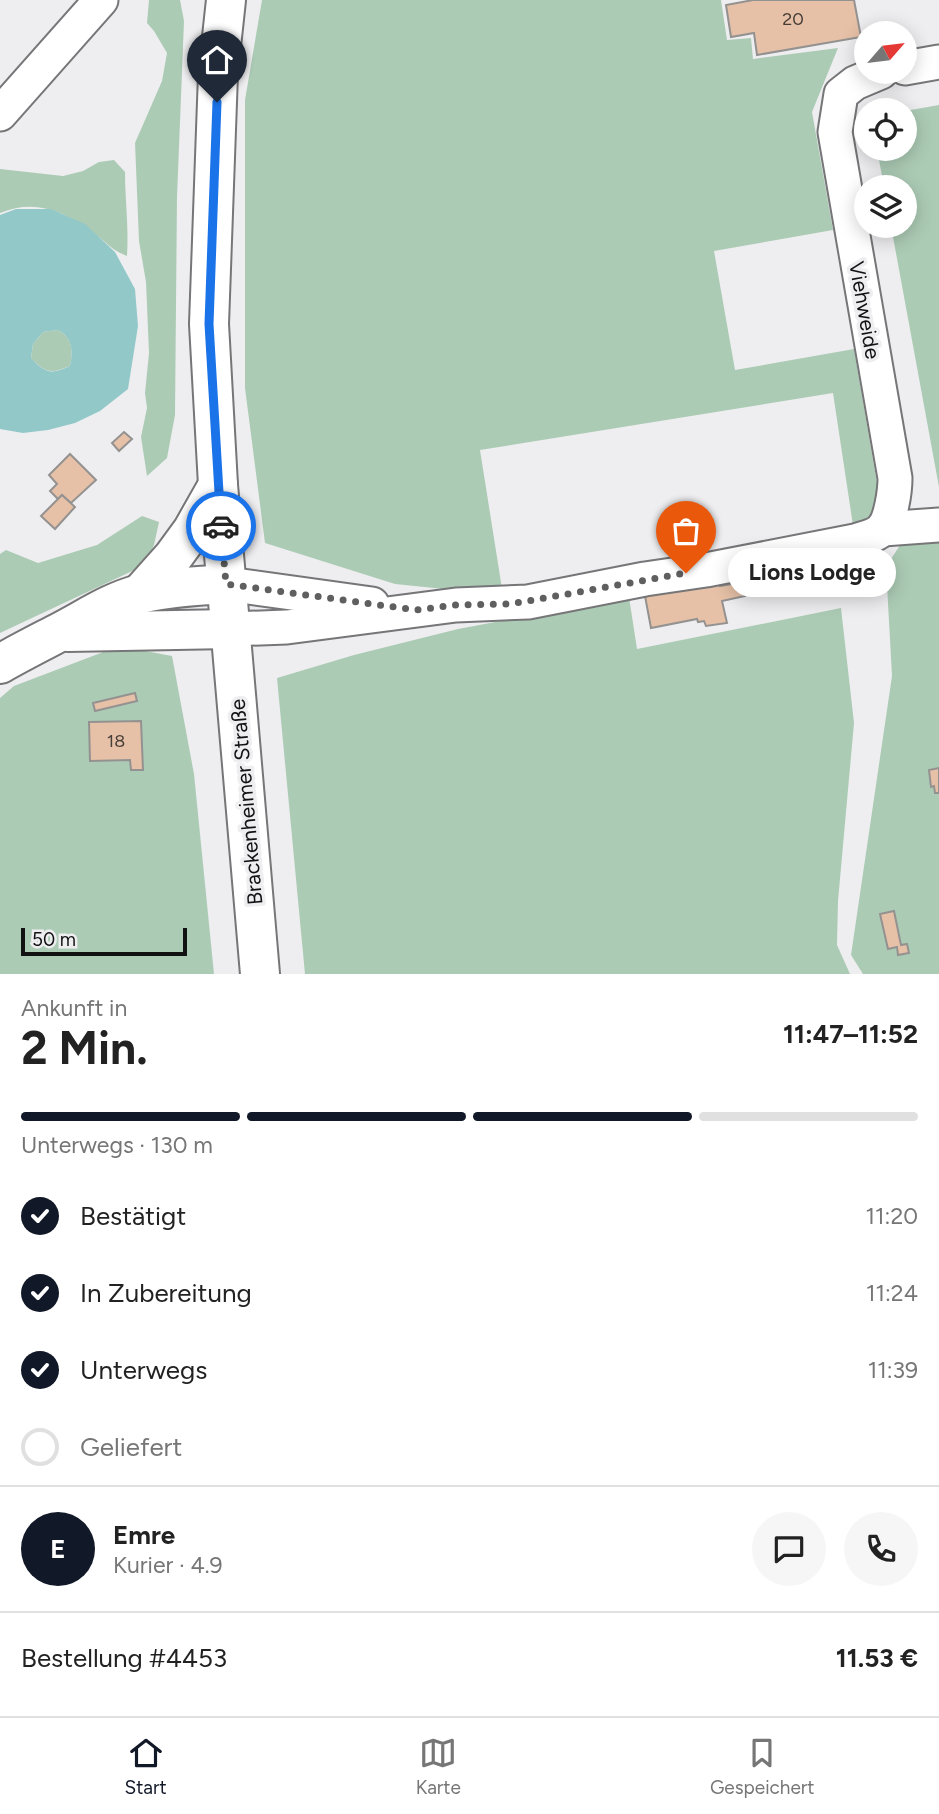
<!DOCTYPE html>
<html lang="de">
<head>
<meta charset="utf-8">
<style>
	:root { --surface:#fff; --page:#f6f6f6; --text:#222; --muted:#767676; --line:#e0e0e0; --accent:#111827 }
	body { margin:0; font-family:Figtree,sans-serif; background:var(--page); color:var(--text); height:100vh; display:flex; flex-direction:column; font-size:26px; white-space:nowrap }
	* { box-sizing:border-box; margin:0 }
	p { font-size:23px; color:var(--muted) }
	.icon { flex:none; width:38px; height:38px; fill:none; stroke:currentColor; stroke-width:2; stroke-linecap:round; stroke-linejoin:round }
	.map { position:relative; height:974px; overflow:hidden }
	.panel { display:flex; flex-direction:column; background:var(--surface); flex:1 }
	.panel>* { flex:none }
	.needle { width:46px; rotate:62deg }
	.fabs { position:absolute; left:854px; top:21px; display:grid; gap:14px }
	.fabs a { display:grid; place-items:center; width:63px; height:63px; border-radius:50%; background:var(--surface); box-shadow:0 4px 18px #0003; font-size:35px }
	.scale { position:absolute; left:21px; bottom:18px; width:166px; box-sizing:border-box; padding-left:7px; border:4px solid #131213; border-top:0; font-size:19px; line-height:24px; white-space:nowrap; color:#131213; -webkit-text-stroke:5px #eeeef0; paint-order:stroke }
	.pin { position:absolute; display:grid; place-items:center; width:60px; height:60px; color:#fff; margin:-72px -30px; border-radius:50% 50% 50% 0; rotate:-45deg; box-shadow:0 0 7px #0007 }
	.pin .icon { rotate:45deg }
	.courier { position:absolute; display:grid; place-items:center; width:70px; height:70px; margin:-35px; border:5px solid #1a73e8; border-radius:50%; background:#fff; color:#222; box-shadow:0 2px 9px #0007 }
	.bubble { position:absolute; height:49px; border-radius:24px; background:var(--surface); box-shadow:0 4px 18px #0003; font-size:23px; font-weight:700; line-height:49px; text-align:center }
	.headline em { font-style:normal; font-weight:700 }
	.headline div { display:flex; flex-direction:column-reverse }
	.headline { display:flex; align-items:center; justify-content:space-between; height:119px; padding:0 21px }
	h1 { font-size:46px; font-weight:700; line-height:52px }
	.bar { display:grid; grid-template-columns:repeat(4,1fr); gap:10px 7px; align-content:center; height:84px; padding:0 21px }
	.bar i { height:9px; border-radius:5px; background:var(--line) }
	.bar .active { background:var(--accent) }
	.bar p { grid-column:span 4 }
	.line { display:flex; align-items:center; gap:18px; padding:0 21px; border-top:2px solid var(--line) }
	.line div { flex:1 }
	.round { display:grid; place-items:center; flex:none; width:74px; height:74px; border-radius:37px; background:var(--page) }
	ol { padding:0 21px; list-style:none }
	li { display:flex; align-items:center; gap:21px; height:77px }
	li p { margin-inline-start:auto }
	li .icon { padding:7px; border-radius:50%; background:var(--accent); color:#fff; stroke-width:4 }
	li:last-child { color:var(--muted) }
	li i { width:38px; height:38px; border:4px solid var(--line); border-radius:50% }
	.dock { display:flex; justify-content:space-around; align-items:center; height:98px; border-top:2px solid var(--line); background:var(--surface); font-size:19px; color:var(--muted) }
	.dock a { display:grid; justify-items:center; gap:4px }
	.dock .active { color:var(--accent) }
	.map>svg:first-child { display:block }
	.green { fill:#accbb5 }
	.water { fill:#93c8c9; fill-rule:evenodd }
	.building { fill:#e6c1a7; stroke:#949291; stroke-width:2 }
	.lines { fill:none; stroke-linecap:round; stroke-linejoin:round }
	.minor-casing { stroke:#767678; stroke-width:37 }
	.major-casing { stroke:#767678; stroke-width:42 }
	.minor { stroke:#fff; stroke-width:33 }
	.major { stroke:#fff; stroke-width:38 }
	.done { stroke:#605f60; stroke-width:7; stroke-dasharray:0 12.6 }
	.route { stroke:#1a73e8; stroke-width:9 }
	.labels { text-anchor:middle; dominant-baseline:central; stroke-width:7; stroke-linejoin:round; paint-order:stroke }
	.number-label { font-size:18px; fill:#483e38 }
	.street-label { font-size:21px; fill:#131213; stroke:#eeeef0 }
</style>
</head>
<body>
<div class="map">
<svg width="939" height="974" viewBox="0 0 939 974">
	<rect width="100%" height="100%" fill="#eeeef0"/>
	<g class="green">
		<polygon points="149,0 180,0 184,21 177,197 175,415 167,458 147,476 141,437 147,408 145,393 149,353 146,282 139,241 135,143 162,81 167,53 154,31 147,23"/>
		<polygon points="262,0 721,0 727,40 751,38 753,59 838,48 812,112 833,230 714,251 735,370 854,349 883,518 854,532 833,393 480,450 503,595 395,584 265,543 245,388 245,100"/>
		<polygon points="939,105 939,487 891,226 905,226 905,187 884,187 877,149 905,149 905,111"/>
		<path d="M114,160L125,172C125,200 129,228 127,256C114,251 110,246 100,238C69,214 39,197 0,213V169L63,176L83,171L99,162Z"/>
		<path d="M58,330C73,337 73,352 70,366C51,374 45,373 31,358L33,344L43,332Z"/>
		<polygon points="142,516 159,522 154,545 145,565 0,633 0,554 6,550 38,563 97,545"/>
		<polygon points="939,537 939,974 863,974 851,955 892,676 886,567 900,545"/>
		<polygon points="629,597 637,649 841,608 854,723 838,901 837,945 850,974 305,974 277,678 354,655 458,629"/>
		<polygon points="119,646 172,656 194,774 214,974 0,974 0,698 14,686"/>
	</g>
	<path class="water" d="M16,209H51L85,224L115,252L135,289L138,326L128,389L100,411L75,423L48,430L23,433L0,429V215ZM58,330C73,337 73,352 70,366C51,375 45,373 31,358L33,344L43,332Z"/>
	<g class="building">
		<polygon points="753,0 854,0 861,37 757,55 754,33 731,37 726,5"/>
		<polygon points="124,432 132,439 119,451 112,443"/>
		<polygon points="70,454 96,480 71,503 62,495 58,499 50,491 57,484 49,475"/>
		<polygon points="62,495 75,507 55,529 41,516"/>
		<polygon points="743,582 745,596 722,601 727,623 706,626 704,621 698,622 697,619 651,628 645,596 719,583 720,586"/>
		<polygon points="135,693 137,701 95,711 93,703"/>
		<polygon points="141,721 143,770 131,770 130,760 90,761 89,722"/>
		<polygon points="939,768 939,793 935,793 934,786 931,787 929,770"/>
		<polygon points="894,911 901,945 907,944 909,953 898,955 897,947 888,949 880,914"/>
	</g>
	<g class="lines">
		<defs>
			<g id="minor">
				<polyline points="905,68 939,62"/>
				<polyline points="0,114 101,0"/>
				<polyline points="883,529 939,525"/>
				<polyline points="227,584 372,604"/>
				<path d="M230,629L287,627L456,605L528,602L645,579L706,570L855,541C863,538 876,536 882,529C891,520 895,491 895,478L835,132L841,94L855,83L881,72"/>
			</g>
			<g id="major">
				<polyline points="226,0 218,74 209,324 218,485 260,974"/>
				<polyline points="140,594 173,557 192,531 218,485"/>
				<polyline points="68,632 230,629"/>
				<path d="M0,664C21,652 41,642 62,631C87,618 112,601 140,594C168,587 198,586 227,584"/>
			</g>
		</defs>
		<use href="#minor" class="minor-casing"/>
		<use href="#major" class="major-casing"/>
		<use href="#minor" class="minor"/>
		<use href="#major" class="major"/>
	</g>
	<g class="lines">
		<polyline class="done" points="221,526 226,584 416,610 456,605 510,604 528,601 686,573"/>
		<polyline class="route" points="217,102 209,324 221,526"/>
	</g>
	<g class="labels">
		<g class="number-label">
			<text x="793" y="19">20</text>
			<text x="116" y="741">18</text>
		</g>
		<g class="street-label">
			<text transform="translate(865 310) rotate(80)">Viehweide</text>
			<text transform="translate(246 802) rotate(-95)">Brackenheimer Straße</text>
		</g>
	</g>
</svg>
<div class="fabs">
<a><svg class="needle" viewBox="-14 -14 28 28"><path d="M0-13l5 13h-10z" fill="#e53935"/><path d="M0 13l5-13h-10z" fill="#767676"/></svg></a>
<a><svg class="icon" aria-label="locate" viewBox="0 0 24 24"><circle cx="12" cy="12" r="6"/><path d="M12 2v4M12 18v4M2 12h4M18 12h4"/></svg></a>
<a><svg class="icon" aria-label="layers" viewBox="0 0 24 24"><path d="M12 4l9 5-9 5-9-5zM3 14l9 5 9-5"/></svg></a>
</div>
<div class="scale">50 m</div>
<div class="pin" style="left:686px;top:573px;background:#ea580c"><svg class="icon" aria-label="bag" viewBox="0 0 24 24"><path d="M5 8h14l-1 12H6zM9 8a3 3 0 0 1 6 0"/></svg></div>
<div class="pin" style="left:217px;top:102px;background:#1f2937"><svg class="icon" aria-label="home" viewBox="0 0 24 24"><path d="M3 11l9-7 9 7M6 9v11h12V9"/></svg></div>
<div class="courier" style="left:221px;top:526px"><svg class="icon" aria-label="car" viewBox="0 0 24 24"><path d="M5 17H2v-5l4-1 3-4h7l3 4 3 1v5h-3M9 17h6M6 11h13"/><circle cx="7" cy="17" r="2"/><circle cx="17" cy="17" r="2"/></svg></div>
<div class="bubble" style="left:728px;top:548px;width:168px">Lions Lodge</div>
</div>
<section class="panel">
<div class="headline"><div><h1>2 Min.</h1><p>Ankunft in</p></div><em>11:47–11:52</em></div>
<div class="bar"><i class="active"></i><i class="active"></i><i class="active"></i><i></i><p>Unterwegs · 130 m</p></div>
<ol>
<li><svg class="icon" aria-label="check" viewBox="0 0 24 24"><path d="M5 12l5 5 9-10"/></svg>Bestätigt<p>11:20</p></li>
<li><svg class="icon" aria-label="check" viewBox="0 0 24 24"><path d="M5 12l5 5 9-10"/></svg>In Zubereitung<p>11:24</p></li>
<li><svg class="icon" aria-label="check" viewBox="0 0 24 24"><path d="M5 12l5 5 9-10"/></svg>Unterwegs<p>11:39</p></li>
<li><i></i>Geliefert</li>
</ol>
<div class="line" style="height:126px"><b class="round" style="background:var(--accent);color:#fff">E</b><div><b>Emre</b><p>Kurier · 4.9</p></div><a class="round"><svg class="icon" aria-label="chat" viewBox="0 0 24 24"><path d="M4 5h16v11H9l-5 4z"/></svg></a><a class="round"><svg class="icon" aria-label="phone" viewBox="0 0 24 24"><path d="M5 4h4l2 5-3 2q2 4 5 5l2-3 5 2v4C11 20 4 13 5 4z"/></svg></a></div>
<div class="line" style="height:91px"><div>Bestellung #4453</div><b>11.53 €</b></div>
</section>
<nav class="dock">
<a class="active"><svg class="icon" aria-label="home" viewBox="0 0 24 24"><path d="M3 11l9-7 9 7M6 9v11h12V9"/></svg>Start</a>
<a><svg class="icon" aria-label="map" viewBox="0 0 24 24"><path d="M3 6l6-2 6 2 6-2v14l-6 2-6-2-6 2zM9 4v14M15 6v14"/></svg>Karte</a>
<a><svg class="icon" aria-label="saved" viewBox="0 0 24 24"><path d="M7 4h10v16l-5-4-5 4z"/></svg>Gespeichert</a>
</nav>
</body>
</html>
